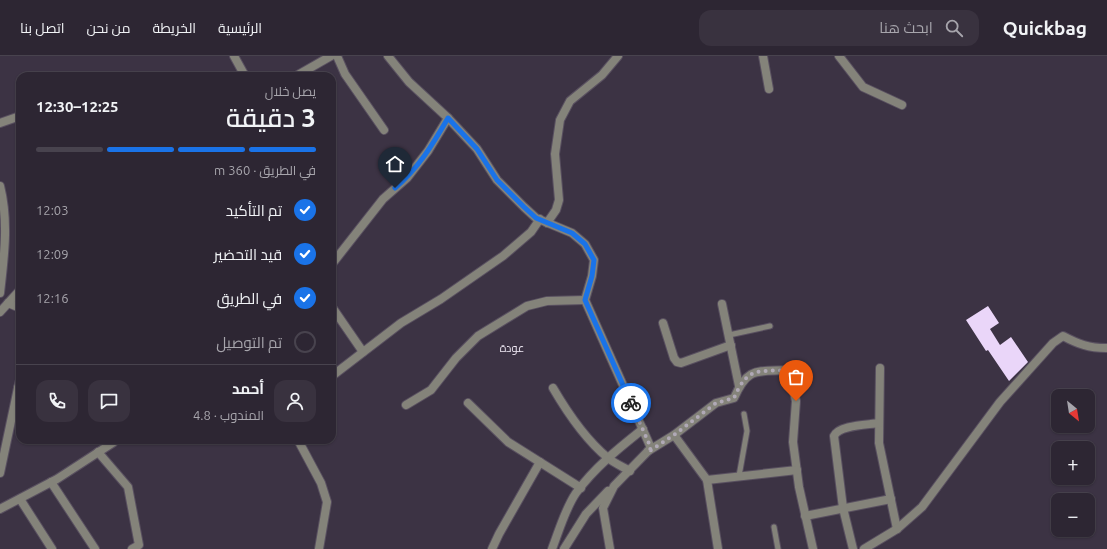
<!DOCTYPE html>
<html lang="ar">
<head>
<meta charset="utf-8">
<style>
	:root { --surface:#2d2633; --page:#39323f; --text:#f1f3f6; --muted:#a7a5ac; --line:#48434e; --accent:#1a73e8 }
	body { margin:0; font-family:Ubuntu,Cairo,sans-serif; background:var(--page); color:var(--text); direction:rtl; height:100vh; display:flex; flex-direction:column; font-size:15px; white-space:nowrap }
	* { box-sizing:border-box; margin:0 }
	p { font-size:13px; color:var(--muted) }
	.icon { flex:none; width:22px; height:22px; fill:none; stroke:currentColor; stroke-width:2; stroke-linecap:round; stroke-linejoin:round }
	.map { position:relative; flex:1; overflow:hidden; direction:ltr }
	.drawer { position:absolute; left:16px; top:16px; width:320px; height:372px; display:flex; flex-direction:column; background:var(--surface); border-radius:12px; box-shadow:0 1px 3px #0004,0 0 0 1px var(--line); direction:rtl }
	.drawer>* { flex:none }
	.needle { width:26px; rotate:150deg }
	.buttons { position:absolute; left:1051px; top:333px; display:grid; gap:8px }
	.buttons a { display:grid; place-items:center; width:44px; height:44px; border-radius:8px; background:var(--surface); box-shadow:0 1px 3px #0004,0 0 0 1px var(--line); font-size:20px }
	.pin { position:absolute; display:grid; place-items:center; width:34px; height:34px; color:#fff; margin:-41px -17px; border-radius:50% 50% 50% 0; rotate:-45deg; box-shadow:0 0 4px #0007 }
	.pin .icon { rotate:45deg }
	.courier { position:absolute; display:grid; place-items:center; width:40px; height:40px; margin:-20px; border:3px solid #1a73e8; border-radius:50%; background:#fff; color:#222; box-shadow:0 1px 5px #0007 }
	.overview em { font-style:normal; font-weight:600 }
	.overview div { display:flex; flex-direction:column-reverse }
	.overview { display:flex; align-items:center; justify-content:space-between; height:68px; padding:0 20px }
	h1 { font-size:26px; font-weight:600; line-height:30px }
	.bar { display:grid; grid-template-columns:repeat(4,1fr); gap:6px 4px; align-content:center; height:48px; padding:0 20px }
	.bar i { height:5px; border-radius:3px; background:var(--line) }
	.bar .active { background:var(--accent) }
	.bar p { grid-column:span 4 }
	.line { display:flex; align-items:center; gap:10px; padding:0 20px; border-top:1px solid var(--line) }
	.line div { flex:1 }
	.round { display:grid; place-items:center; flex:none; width:42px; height:42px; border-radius:12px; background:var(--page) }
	ol { padding:0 20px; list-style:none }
	li { display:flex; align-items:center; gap:12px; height:44px }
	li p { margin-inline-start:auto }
	li .icon { padding:4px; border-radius:50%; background:var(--accent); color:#fff; stroke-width:4 }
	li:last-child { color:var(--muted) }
	li i { width:22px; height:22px; border:2px solid var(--line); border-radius:50% }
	header { display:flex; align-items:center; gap:24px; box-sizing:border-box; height:56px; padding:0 20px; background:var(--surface); border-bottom:1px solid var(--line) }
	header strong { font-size:19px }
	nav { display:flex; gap:22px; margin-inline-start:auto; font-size:14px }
	.search { width:280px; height:36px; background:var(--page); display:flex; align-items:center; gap:10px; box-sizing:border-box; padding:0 14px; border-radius:12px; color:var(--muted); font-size:15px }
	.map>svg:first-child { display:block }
	.building { fill:#ead6f9 }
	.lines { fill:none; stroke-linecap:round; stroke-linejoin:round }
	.lane-casing { stroke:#595060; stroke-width:7 }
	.street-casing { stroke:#595060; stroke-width:10 }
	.lane { stroke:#84837a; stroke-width:5 }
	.street { stroke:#84837a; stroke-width:8 }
	.done { stroke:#b0a9b6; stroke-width:4; stroke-dasharray:0 7.2 }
	.route { stroke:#1a73e8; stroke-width:5 }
	.labels { text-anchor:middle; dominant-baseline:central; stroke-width:4; stroke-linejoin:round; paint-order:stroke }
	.neighbourhood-label { font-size:11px; fill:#efe9f4; stroke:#3c3344 }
</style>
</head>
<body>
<header>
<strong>Quickbag</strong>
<div class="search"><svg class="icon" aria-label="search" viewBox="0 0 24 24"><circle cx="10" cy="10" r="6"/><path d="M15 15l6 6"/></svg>ابحث هنا</div>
<nav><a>الرئيسية</a><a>الخريطة</a><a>من نحن</a><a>اتصل بنا</a></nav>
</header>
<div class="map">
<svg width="1107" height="493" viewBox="0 0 1107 493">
	<rect width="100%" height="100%" fill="#3c3344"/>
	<polygon class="building" points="988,250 999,267 990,273 1000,289 1011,281 1028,306 1009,325 988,294 986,295 966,264"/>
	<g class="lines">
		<defs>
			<g id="lane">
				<polyline points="729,279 770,270"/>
				<polyline points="739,420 747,375 744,358"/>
				<polyline points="774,471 778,493"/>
			</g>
			<g id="street">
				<polyline points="234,0 245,20"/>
				<polyline points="337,0 345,18 384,74"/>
				<polyline points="388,0 409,26 448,62 477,93 497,124 524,151 536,162 572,177 585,188 594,204 592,220 585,244 651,392 614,430 603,452 610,493"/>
				<polyline points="763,0 769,33"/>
				<polyline points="839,0 863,31 902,49"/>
				<polyline points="296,20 331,0"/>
				<polyline points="0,67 20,60"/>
				<path d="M0,130C9,166 4,201 0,237"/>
				<polyline points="547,167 556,154 559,144 555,98 560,64 570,45 602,19 618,0"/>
				<polyline points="332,208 383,143 407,122 428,95 448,62"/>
				<polyline points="8,247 20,252"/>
				<polyline points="722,248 739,330"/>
				<polyline points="332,251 363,296"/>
				<polyline points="0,256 20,234"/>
				<polyline points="663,267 674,302 677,306 681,307 731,289"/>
				<polyline points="880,312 879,387 897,473"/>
				<polyline points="332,320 401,267 441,243 503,200 531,176 540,163"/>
				<polyline points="18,332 20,324"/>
				<path d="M553,332C567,356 586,384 608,402C614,407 623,411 630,415"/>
				<polyline points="468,347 508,386 581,432"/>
				<polyline points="406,349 431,334 456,302 478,280 527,250 547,245 585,244"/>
				<polyline points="674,379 707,424 718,493"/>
				<polyline points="298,384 321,427 327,446 319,493"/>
				<path d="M648,395L674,379L716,347L734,342C748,310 757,316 789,314L796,345L793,386L799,431L813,493"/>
				<polyline points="98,396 128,431 139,489 132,493"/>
				<polyline points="0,417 18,332 20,332"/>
				<polyline points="707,424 797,414"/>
				<polyline points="51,426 95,493"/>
				<polyline points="20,443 52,493"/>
				<polyline points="0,453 57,423 114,386 114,384"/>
				<polyline points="805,460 891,443"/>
				<polyline points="492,493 499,478 540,406"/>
				<path d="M552,493C559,475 565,453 576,437C594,412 619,392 643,373"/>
				<polyline points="564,493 586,458 608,435"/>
				<path d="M853,493L843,452L834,380C839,369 867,369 879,367"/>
				<path d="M864,493L897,473L922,451L1000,346L1053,287L1063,280C1078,288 1089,292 1106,292"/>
			</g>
		</defs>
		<use href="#lane" class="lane-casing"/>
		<use href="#street" class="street-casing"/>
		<use href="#lane" class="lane"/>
		<use href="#street" class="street"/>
	</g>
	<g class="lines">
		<path class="done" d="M631,347L651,392L648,396L674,379L716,347L734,342C748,310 757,316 789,314L796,345"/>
		<path class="route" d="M395,132C418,113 433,88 448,62L477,93L497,124L524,151L536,162L572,177L585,188L594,204L592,220L585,244L631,347"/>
	</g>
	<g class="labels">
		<g class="neighbourhood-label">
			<text x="512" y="292">عودة</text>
		</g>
	</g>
</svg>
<div class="buttons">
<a><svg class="needle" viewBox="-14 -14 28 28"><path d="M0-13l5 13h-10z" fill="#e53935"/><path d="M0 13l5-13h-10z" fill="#a7a5ac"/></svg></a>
<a>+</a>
<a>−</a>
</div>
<div class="pin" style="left:796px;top:345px;background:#ea580c"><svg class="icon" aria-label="bag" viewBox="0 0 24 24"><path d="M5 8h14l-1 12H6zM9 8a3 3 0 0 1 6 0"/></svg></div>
<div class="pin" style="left:395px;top:132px;background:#1f2937"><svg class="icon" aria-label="home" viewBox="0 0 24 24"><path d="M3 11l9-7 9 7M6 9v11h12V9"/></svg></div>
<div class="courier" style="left:631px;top:347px"><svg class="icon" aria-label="bike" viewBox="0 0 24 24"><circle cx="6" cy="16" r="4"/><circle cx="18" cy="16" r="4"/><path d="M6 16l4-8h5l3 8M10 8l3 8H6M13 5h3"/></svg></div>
<section class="drawer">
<div class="overview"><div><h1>3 دقيقة</h1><p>يصل خلال</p></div><em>12:25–12:30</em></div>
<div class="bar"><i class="active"></i><i class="active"></i><i class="active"></i><i></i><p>في الطريق · 360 m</p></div>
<ol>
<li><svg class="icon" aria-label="check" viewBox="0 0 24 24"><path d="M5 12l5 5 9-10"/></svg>تم التأكيد<p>12:03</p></li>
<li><svg class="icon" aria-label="check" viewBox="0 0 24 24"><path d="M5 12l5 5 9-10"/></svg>قيد التحضير<p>12:09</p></li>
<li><svg class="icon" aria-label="check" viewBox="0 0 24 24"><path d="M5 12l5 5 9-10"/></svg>في الطريق<p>12:16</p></li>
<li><i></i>تم التوصيل</li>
</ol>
<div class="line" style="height:72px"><a class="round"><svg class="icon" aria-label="person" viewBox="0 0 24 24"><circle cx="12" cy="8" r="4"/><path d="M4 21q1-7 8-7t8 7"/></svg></a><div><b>أحمد</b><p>المندوب · 4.8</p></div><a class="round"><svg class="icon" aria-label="chat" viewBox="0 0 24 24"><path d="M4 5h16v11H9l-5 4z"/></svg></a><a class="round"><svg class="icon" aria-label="phone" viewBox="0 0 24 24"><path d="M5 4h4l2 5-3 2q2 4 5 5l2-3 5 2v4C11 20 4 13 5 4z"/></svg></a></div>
</section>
</div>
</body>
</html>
